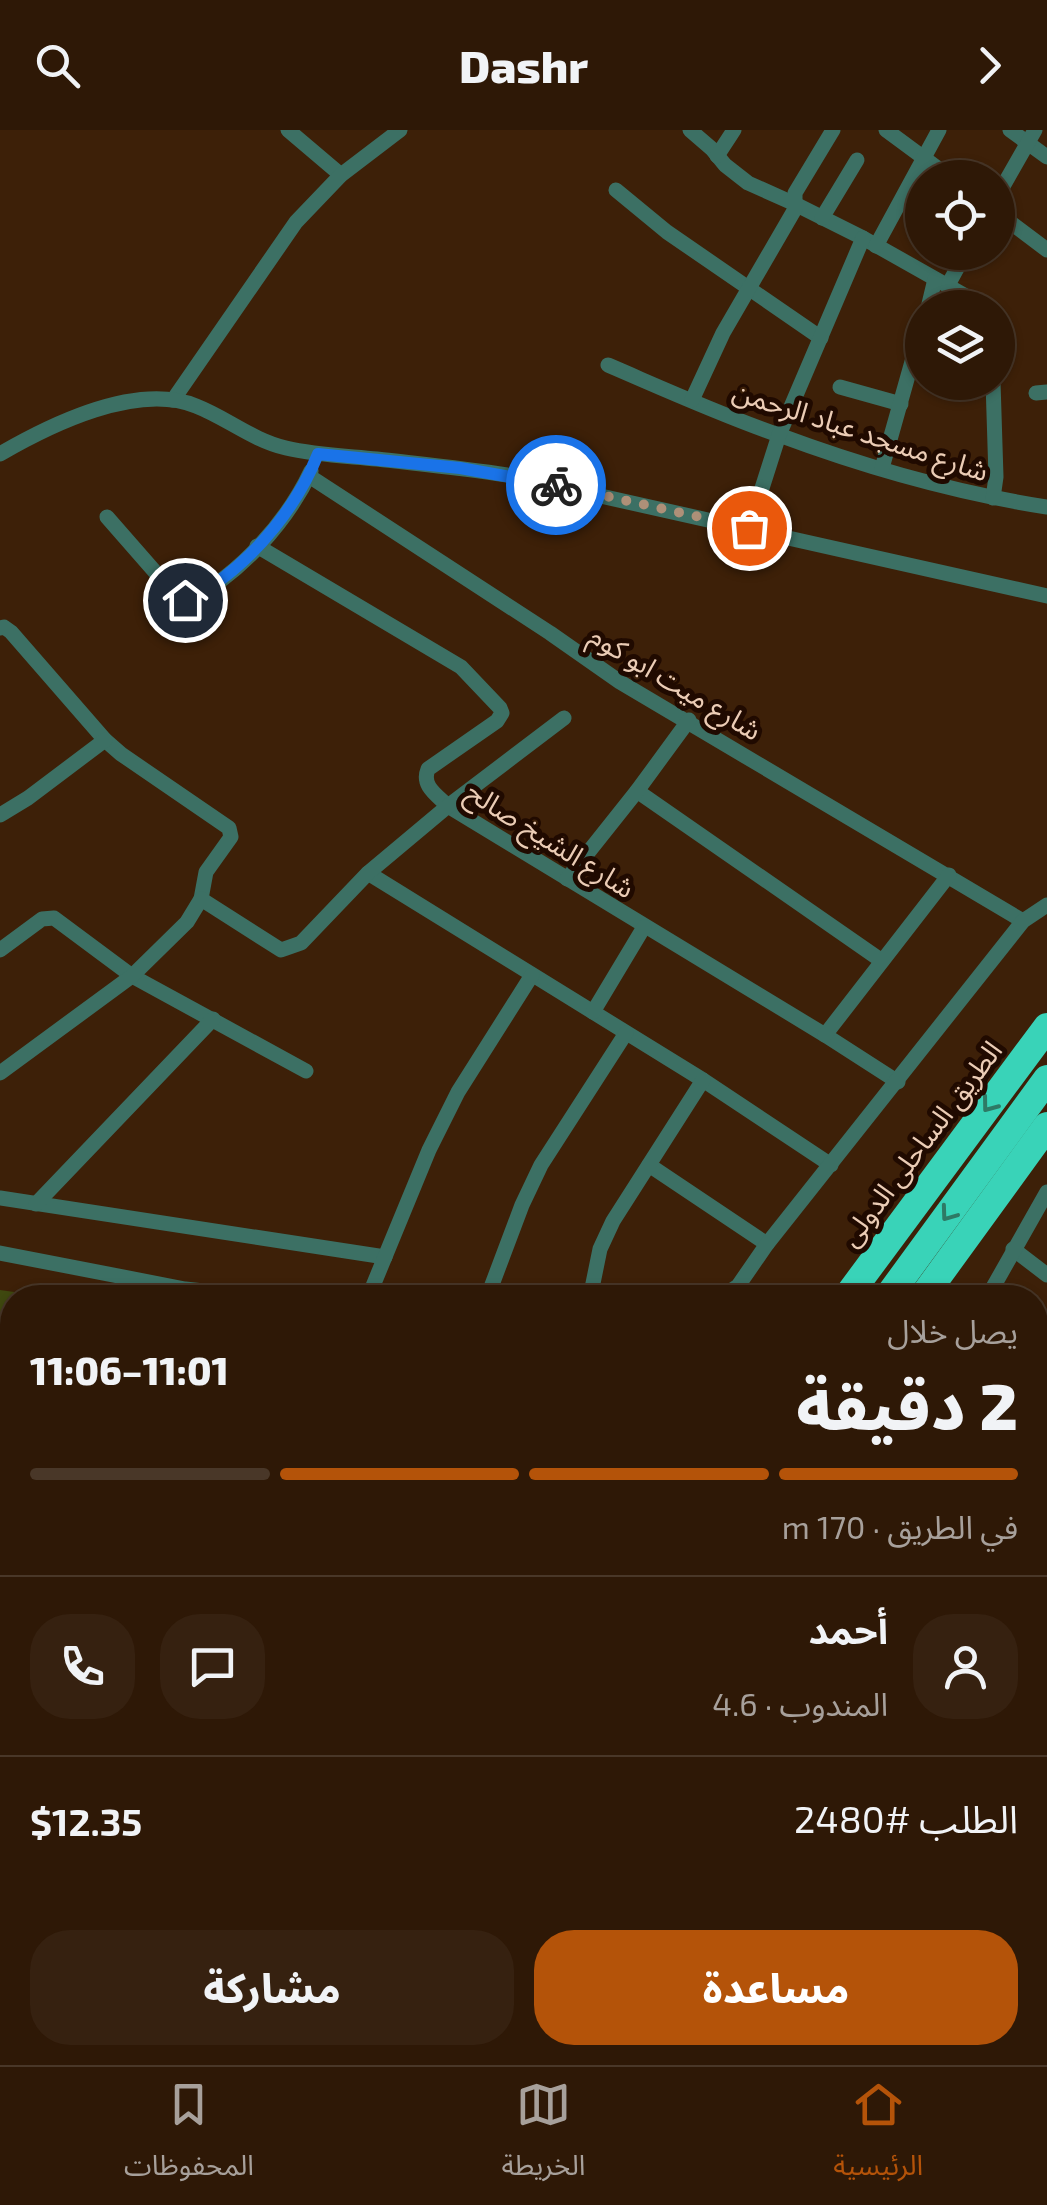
<!DOCTYPE html>
<html lang="ar">
<head>
<meta charset="utf-8">
<style>
	:root { --surface:#2e1806; --page:#362110; --text:#f1f3f6; --muted:#a7a09b; --line:#493728; --accent:#b45309 }
	body { margin:0; font-family:"Exo 2","Noto Sans Arabic",sans-serif; background:var(--page); color:var(--text); direction:rtl; height:100vh; display:flex; flex-direction:column; font-size:38px; white-space:nowrap }
	* { box-sizing:border-box; margin:0 }
	p { font-size:32px; color:var(--muted) }
	.icon { flex:none; width:55px; height:55px; fill:none; stroke:currentColor; stroke-width:2; stroke-linecap:round; stroke-linejoin:round }
	.map { position:relative; flex:1; overflow:hidden; direction:ltr }
	.details { position:absolute; left:0px; top:1155px; width:1048px; height:780px; display:flex; flex-direction:column; background:var(--surface); border-radius:40px 40px 0 0; box-shadow:0 2px 8px #0004,0 0 0 2px var(--line); direction:rtl }
	.details>* { flex:none }
	.controls { position:absolute; left:905px; top:30px; display:grid; gap:20px }
	.controls a { display:grid; place-items:center; width:110px; height:110px; border-radius:50%; background:var(--surface); box-shadow:0 2px 8px #0004,0 0 0 2px var(--line); font-size:50px }
	.pin { position:absolute; display:grid; place-items:center; width:85px; height:85px; color:#fff; margin:-42px; border:5px solid #fff; border-radius:50%; box-shadow:0 2px 10px #0007 }
	.courier { position:absolute; display:grid; place-items:center; width:100px; height:100px; margin:-50px; border:8px solid #1a73e8; border-radius:50%; background:#fff; color:#222; box-shadow:0 2px 12px #0007 }
	.summary em { font-style:normal; font-weight:800 }
	.summary div { display:flex; flex-direction:column-reverse }
	.summary { display:flex; align-items:center; justify-content:space-between; height:170px; padding:0 30px }
	h1 { font-size:65px; font-weight:800; line-height:75px }
	.bar { display:grid; grid-template-columns:repeat(4,1fr); gap:15px 10px; align-content:center; height:120px; padding:0 30px }
	.bar i { height:12px; border-radius:8px; background:var(--line) }
	.bar .active { background:var(--accent) }
	.bar p { grid-column:span 4 }
	.line { display:flex; align-items:center; gap:25px; padding:0 30px; border-top:2px solid var(--line) }
	.line div { flex:1 }
	.round { display:grid; place-items:center; flex:none; width:105px; height:105px; border-radius:40px; background:var(--page) }
	.primary-button { display:flex; gap:20px; margin-top:auto; padding:20px 30px }
	.primary-button a { flex:1; height:115px; border-radius:40px; background:var(--accent); color:#fff; font-size:40px; font-weight:800; line-height:115px; text-align:center }
	.primary-button a+a { background:var(--page); color:var(--text) }
	header { display:flex; justify-content:space-between; align-items:center; height:130px; padding:0 30px; background:var(--surface); font-size:45px; font-weight:800 }
	.tabs { display:flex; justify-content:space-around; align-items:center; height:140px; border-top:2px solid var(--line); background:var(--surface); font-size:28px; color:var(--muted) }
	.tabs a { display:grid; justify-items:center; gap:5px }
	.tabs .active { color:var(--accent) }
	.map>svg:first-child { display:block }
	.water { fill:#3f480f }
	.lines { fill:none; stroke-linecap:round; stroke-linejoin:round }
	.lane { stroke:#3c7064; stroke-width:8 }
	.street { stroke:#3c7064; stroke-width:15 }
	.highway { stroke:#39d3b8; stroke-width:28 }
	.oneway { stroke:#2e7965 }
	.done { stroke:#ae9078; stroke-width:10; stroke-dasharray:0 18 }
	.route { stroke:#1a73e8; stroke-width:12 }
	.labels { text-anchor:middle; dominant-baseline:central; stroke-width:10; stroke-linejoin:round; paint-order:stroke }
	.street-label { font-size:28px; fill:#ebccb5; stroke:#200a00 }
</style>
</head>
<body>
<header><svg class="icon" aria-label="forward" viewBox="0 0 24 24"><path d="M9 5l7 7-7 7"/></svg>Dashr<svg class="icon" aria-label="search" viewBox="0 0 24 24"><circle cx="10" cy="10" r="6"/><path d="M15 15l6 6"/></svg></header>
<div class="map">
<svg width="1047" height="1935" viewBox="0 0 1047 1935">
	<rect width="100%" height="100%" fill="#3d2008"/>
	<polygon class="water" points="0,1160 50,1167 12,1168 12,1248 0,1246"/>
	<g class="lines">
		<polyline class="lane" points="0,1744 12,1752"/>
		<g class="street">
			<polyline points="288,0 341,45"/>
			<polyline points="690,0 712,19 725,35 748,53 795,74 863,108 987,178"/>
			<polyline points="886,0 951,48"/>
			<polyline points="1010,0 1047,27"/>
			<polyline points="717,26 734,0"/>
			<polyline points="616,60 667,102 821,208"/>
			<polyline points="998,65 1035,0"/>
			<polyline points="998,83 1047,120"/>
			<polyline points="822,88 857,30"/>
			<polyline points="876,116 939,0"/>
			<polyline points="948,155 966,122"/>
			<polyline points="928,178 935,149"/>
			<path d="M608,235C664,259 721,285 779,305C865,337 956,363 1047,377"/>
			<polyline points="993,252 996,347 993,368"/>
			<polyline points="840,257 901,274"/>
			<polyline points="1036,263 1047,262"/>
			<polyline points="173,270 296,92 341,45 400,0"/>
			<polyline points="692,270 723,203 795,79 795,63 833,0"/>
			<path d="M0,324C50,295 137,252 196,276C227,288 252,310 286,318C315,325 347,326 377,329C420,334 463,338 507,345L1047,466"/>
			<polyline points="882,338 922,196"/>
			<polyline points="309,346 550,503 620,552 1023,791"/>
			<path d="M107,387L177,467L190,470C240,444 287,392 311,341"/>
			<polyline points="749,399 779,305 863,108"/>
			<path d="M257,416L461,537L500,578L502,583L497,591L428,639C421,656 437,665 448,676L825,905L898,952"/>
			<polyline points="0,498 4,497 11,502 105,610 121,624 229,698 231,707 206,742 201,769"/>
			<polyline points="637,661 882,831"/>
			<polyline points="0,685 28,668 105,610"/>
			<polyline points="368,743 703,950 831,1035"/>
			<polyline points="567,749 637,661 689,590"/>
			<polyline points="0,820 42,789 54,788 132,846 306,941"/>
			<polyline points="593,882 644,797"/>
			<polyline points="825,905 949,745"/>
			<polyline points="0,943 132,846 187,792 201,769 281,820 301,813 368,743 448,676 564,588"/>
			<polyline points="649,1035 767,1114"/>
			<polyline points="0,1068 385,1127"/>
			<polyline points="36,1074 213,889"/>
			<polyline points="1013,1119 1047,1145"/>
			<polyline points="0,1123 185,1159 269,1168"/>
			<polyline points="368,1168 429,1020 458,962 532,845"/>
			<polyline points="487,1168 522,1075 541,1035 626,903"/>
			<polyline points="590,1168 600,1119 613,1091 703,950"/>
			<polyline points="720,1168 738,1156 767,1114 1023,791 1047,775"/>
			<polyline points="987,1168 1047,1062"/>
			<polyline points="0,1282 12,1284"/>
			<polyline points="1035,1327 1047,1328"/>
			<polyline points="1035,1487 1047,1488"/>
			<polyline points="0,1715 12,1696"/>
			<polyline points="521,1922 539,1935"/>
			<polyline points="413,1935 422,1922"/>
			<polyline points="1031,1935 1047,1917"/>
		</g>
		<g class="highway">
			<polyline points="846,1168 1047,897"/>
			<polyline points="887,1168 1047,949"/>
			<polyline points="922,1168 1047,996"/>
			<polyline points="298,1935 307,1922"/>
			<polyline points="344,1935 354,1922"/>
		</g>
	</g>
	<defs><path id="oneway-chevron" d="M-2-3.5L2.5 0L-2 3.5" fill="none" stroke-width="1.6" stroke-linecap="round" stroke-linejoin="round" transform="scale(2.5)"/></defs>
	<g class="oneway">
		<use href="#oneway-chevron" transform="translate(989 975) rotate(127)"/>
		<use href="#oneway-chevron" transform="translate(948 1084) rotate(126)"/>
	</g>
	<g class="lines">
		<polyline class="done" points="556,355 749,398"/>
		<path class="route" d="M185,470C196,469 203,462 212,456C258,424 297,376 318,324L460,338L556,355"/>
	</g>
	<g class="labels">
		<g class="street-label">
			<text transform="translate(861 300) rotate(18)">شارع مسجد عباد الرحمن</text>
			<text transform="translate(676 552) rotate(31)">شارع ميت ابو كوم</text>
			<text transform="translate(551 709) rotate(32)">شارع الشيخ صالح</text>
			<text transform="translate(920 1013) rotate(-53)">الطريق الساحلى الدولى</text>
		</g>
	</g>
</svg>
<div class="controls">
<a><svg class="icon" aria-label="locate" viewBox="0 0 24 24"><circle cx="12" cy="12" r="6"/><path d="M12 2v4M12 18v4M2 12h4M18 12h4"/></svg></a>
<a><svg class="icon" aria-label="layers" viewBox="0 0 24 24"><path d="M12 4l9 5-9 5-9-5zM3 14l9 5 9-5"/></svg></a>
</div>
<div class="pin" style="left:749px;top:398px;background:#ea580c"><svg class="icon" aria-label="bag" viewBox="0 0 24 24"><path d="M5 8h14l-1 12H6zM9 8a3 3 0 0 1 6 0"/></svg></div>
<div class="pin" style="left:185px;top:470px;background:#1f2937"><svg class="icon" aria-label="home" viewBox="0 0 24 24"><path d="M3 11l9-7 9 7M6 9v11h12V9"/></svg></div>
<div class="courier" style="left:556px;top:355px"><svg class="icon" aria-label="bike" viewBox="0 0 24 24"><circle cx="6" cy="16" r="4"/><circle cx="18" cy="16" r="4"/><path d="M6 16l4-8h5l3 8M10 8l3 8H6M13 5h3"/></svg></div>
<section class="details">
<div class="summary"><div><h1>2 دقيقة</h1><p>يصل خلال</p></div><em>11:01–11:06</em></div>
<div class="bar"><i class="active"></i><i class="active"></i><i class="active"></i><i></i><p>في الطريق · 170 m</p></div>
<div class="line" style="height:180px"><a class="round"><svg class="icon" aria-label="person" viewBox="0 0 24 24"><circle cx="12" cy="8" r="4"/><path d="M4 21q1-7 8-7t8 7"/></svg></a><div><b>أحمد</b><p>المندوب · 4.6</p></div><a class="round"><svg class="icon" aria-label="chat" viewBox="0 0 24 24"><path d="M4 5h16v11H9l-5 4z"/></svg></a><a class="round"><svg class="icon" aria-label="phone" viewBox="0 0 24 24"><path d="M5 4h4l2 5-3 2q2 4 5 5l2-3 5 2v4C11 20 4 13 5 4z"/></svg></a></div>
<div class="line" style="height:130px"><div>الطلب #2480</div><b>$12.35</b></div>
<div class="primary-button"><a>مساعدة</a><a>مشاركة</a></div>
</section>
</div>
<nav class="tabs">
<a class="active"><svg class="icon" aria-label="home" viewBox="0 0 24 24"><path d="M3 11l9-7 9 7M6 9v11h12V9"/></svg>الرئيسية</a>
<a><svg class="icon" aria-label="map" viewBox="0 0 24 24"><path d="M3 6l6-2 6 2 6-2v14l-6 2-6-2-6 2zM9 4v14M15 6v14"/></svg>الخريطة</a>
<a><svg class="icon" aria-label="saved" viewBox="0 0 24 24"><path d="M7 4h10v16l-5-4-5 4z"/></svg>المحفوظات</a>
</nav>
</body>
</html>
